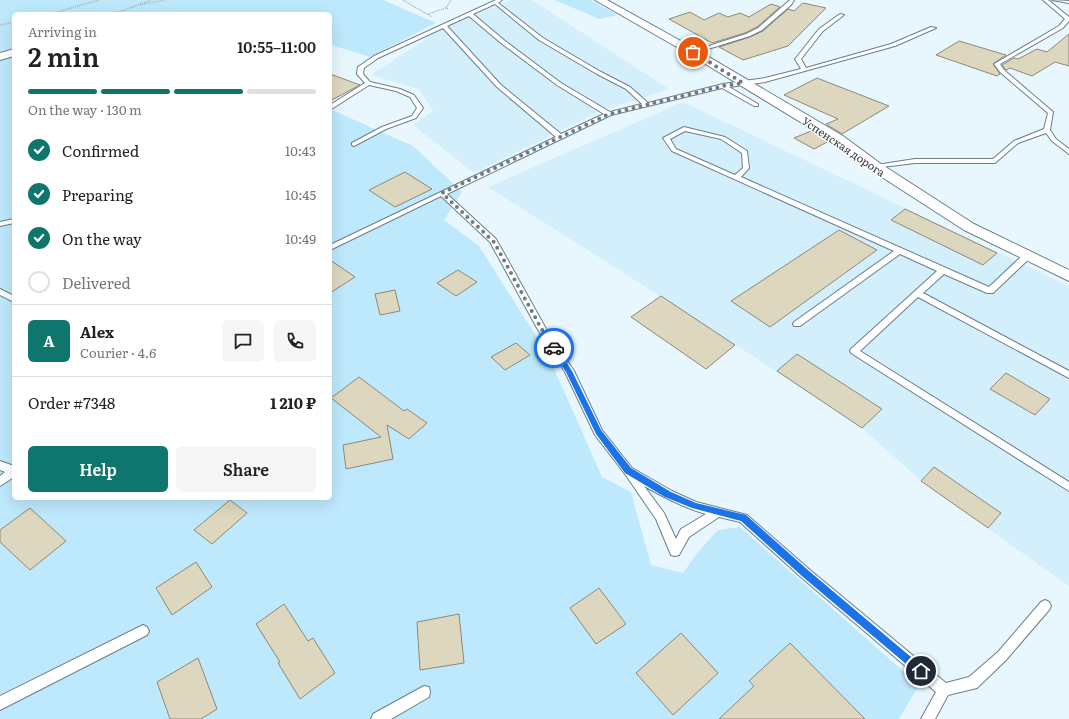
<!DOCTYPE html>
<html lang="en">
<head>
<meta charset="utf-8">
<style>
	:root { --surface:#fff; --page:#f6f6f6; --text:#222; --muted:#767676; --line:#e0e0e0; --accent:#0f766e }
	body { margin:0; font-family:Literata,serif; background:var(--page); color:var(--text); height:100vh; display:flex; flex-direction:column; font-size:15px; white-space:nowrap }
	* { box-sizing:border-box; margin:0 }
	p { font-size:13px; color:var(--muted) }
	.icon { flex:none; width:22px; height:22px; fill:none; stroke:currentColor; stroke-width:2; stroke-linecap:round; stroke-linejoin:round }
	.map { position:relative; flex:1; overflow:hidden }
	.side { position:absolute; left:12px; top:12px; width:320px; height:488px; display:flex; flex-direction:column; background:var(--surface); border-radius:6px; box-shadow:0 4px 16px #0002 }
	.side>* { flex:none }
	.pin { position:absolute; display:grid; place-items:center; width:34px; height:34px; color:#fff; margin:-17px; border:2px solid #fff; border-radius:50%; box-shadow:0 1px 4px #0007 }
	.courier { position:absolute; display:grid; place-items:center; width:40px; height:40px; margin:-20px; border:3px solid #1a73e8; border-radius:50%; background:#fff; color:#222; box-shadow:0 1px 5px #0007 }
	.head em { font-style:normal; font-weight:600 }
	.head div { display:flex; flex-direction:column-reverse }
	.head { display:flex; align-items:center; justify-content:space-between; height:68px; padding:0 16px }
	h1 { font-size:26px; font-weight:600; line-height:30px }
	.bar { display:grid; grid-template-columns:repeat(4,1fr); gap:6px 4px; align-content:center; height:48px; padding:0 16px }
	.bar i { height:5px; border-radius:3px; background:var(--line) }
	.bar .current { background:var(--accent) }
	.bar p { grid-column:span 4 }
	.line { display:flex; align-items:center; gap:10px; padding:0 16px; border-top:1px solid var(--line) }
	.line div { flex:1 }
	.round { display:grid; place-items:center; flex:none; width:42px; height:42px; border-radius:6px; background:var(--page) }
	ol { padding:0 16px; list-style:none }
	li { display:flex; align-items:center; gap:12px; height:44px }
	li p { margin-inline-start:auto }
	li .icon { padding:4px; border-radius:50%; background:var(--accent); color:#fff; stroke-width:4 }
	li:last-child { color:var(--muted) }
	li i { width:22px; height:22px; border:2px solid var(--line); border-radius:50% }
	.primary-button { display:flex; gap:8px; margin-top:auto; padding:8px 16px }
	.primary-button a { flex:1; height:46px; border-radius:6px; background:var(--accent); color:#fff; font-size:16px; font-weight:600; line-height:46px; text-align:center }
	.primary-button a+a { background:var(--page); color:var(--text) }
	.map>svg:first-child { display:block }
	.built { fill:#d4effc }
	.green { fill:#bee8fc }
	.building { fill:#ddd7c0; stroke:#8e8974 }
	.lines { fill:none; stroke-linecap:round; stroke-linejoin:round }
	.service-casing { stroke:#697f8a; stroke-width:2 }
	.minor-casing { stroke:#697f8a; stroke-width:2 }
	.path { stroke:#a8b5bc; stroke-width:1.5; stroke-dasharray:1 1; stroke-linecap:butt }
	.service { fill:#fff; fill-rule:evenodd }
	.minor { fill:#fff; fill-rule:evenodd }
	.route { fill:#1a73e8 }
	.done { stroke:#707b81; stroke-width:4; stroke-dasharray:0 7.2 }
	.labels { text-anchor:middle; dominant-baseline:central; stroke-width:3; stroke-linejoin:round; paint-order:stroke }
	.far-street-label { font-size:11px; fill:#2f383d; stroke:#fff }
</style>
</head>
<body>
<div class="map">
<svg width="1069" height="719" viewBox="0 0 1069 719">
	<rect width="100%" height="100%" fill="#e8f7fe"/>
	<g class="built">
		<polygon points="512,0 532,0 669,89 599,112 474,173 413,125 433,111 419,89 371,75 439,30"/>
		<polygon points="683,102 1069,286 1069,586 921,481 862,428 736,345 706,369 631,317 660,296 488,187"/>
	</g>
	<g class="green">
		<polygon points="0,0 383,0 436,23 370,57 332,45 330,46 330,14 14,14 14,48 0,53"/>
		<polygon points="555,0 591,0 617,15 599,19"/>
		<polygon points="14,55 14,498 330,498 330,109 413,146 462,192 444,220 479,246 548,355 602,477 631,492 651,565 683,573 698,552 718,530 740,527 919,685 899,719 0,719 0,60"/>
	</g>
	<g class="building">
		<polygon points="803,3 826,8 788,46 743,60 719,47 750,37 763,31 788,9 794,11"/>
		<polygon points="771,4 780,7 757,27 745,33 712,43 669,19 690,12 704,20 719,13 728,17 740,13 749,17"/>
		<polygon points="1069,34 1069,66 1055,62 1032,76 1010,68 1006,70 1002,65 1014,58 1018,59 1037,49 1047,52"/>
		<polygon points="959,41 1006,55 993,64 1000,74 997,76 936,55"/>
		<polygon points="330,74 360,85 330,101"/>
		<polygon points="817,78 889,106 842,134 826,124 838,119 784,95"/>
		<polygon points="811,131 829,141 814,149 794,138"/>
		<polygon points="405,172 432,189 395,207 369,190"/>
		<polygon points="905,209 997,253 983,265 891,220"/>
		<polygon points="839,230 877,250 770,327 731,301"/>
		<polygon points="330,260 355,277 330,293"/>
		<polygon points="458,270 477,282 456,296 437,283"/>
		<polygon points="395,290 400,311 380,315 375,294"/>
		<polygon points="661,296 735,345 706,369 631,317"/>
		<polygon points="516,343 530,355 505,370 491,357"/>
		<polygon points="797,354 882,409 862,428 777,371"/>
		<polygon points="1006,373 1050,399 1035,415 990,389"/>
		<polygon points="359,377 404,411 407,409 427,423 409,439 387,425 393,459 346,469 343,445 381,437 331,398"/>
		<polygon points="934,467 1001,513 988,528 921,481"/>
		<polygon points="230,500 247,513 212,544 194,530"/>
		<polygon points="30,508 66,541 30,570 0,542 0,530"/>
		<polygon points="196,562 212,587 172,615 156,588"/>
		<polygon points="599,588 626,624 596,644 570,608"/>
		<polygon points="284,604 308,641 313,638 335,673 300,699 278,663 280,662 256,624"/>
		<polygon points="459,614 464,663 420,670 417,622"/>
		<polygon points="681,633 718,673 673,715 636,673"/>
		<polygon points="790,643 865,719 719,719 754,686 749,681"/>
		<polygon points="198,658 217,709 201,719 170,719 157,682"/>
	</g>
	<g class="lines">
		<defs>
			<g id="service">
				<path d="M496,0H502L498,3L543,38L601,72L630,87L648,103L723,84L765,78L801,69L795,59L796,58L819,29L840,14L844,15L823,31L801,59L806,68L891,44L931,27L936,28L895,46L765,82L729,87L758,104V106H754L722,88L611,115L447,194L496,239L545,327L574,371L602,430L632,468L672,491L696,502L747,515L810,570L946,683L969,677L998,652L1041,602L1045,600L1049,602L1051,606L1049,610L1006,660L977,688L948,695L935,719H921L936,692L802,578L740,522L719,517L689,537L679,555L675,556L671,555L656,519L625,474L595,435L565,372L537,328L490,242L441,196L330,250V245L556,137L497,87L443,28L378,58L364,68L363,74L370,82L400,89L414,95L423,108L416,118L386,129L354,146L352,145V143L382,127L412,116L417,108L410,97L396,91L369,85L330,110V105L365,83L357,74L358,67L374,56ZM495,4L539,40L597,74L626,89L642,104L610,112L561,83L505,41L473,14ZM469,16L501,43L557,85L604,114L561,134L501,85L447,26ZM644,486C664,497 684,508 706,514L681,529L676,539L664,513Z"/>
				<polygon points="790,0 794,0 791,5 762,30 750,36 695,53 690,52 746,34 758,28"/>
				<polygon points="1043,0 1048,0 1069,17 1069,21 1063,28 1000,64 1004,70 1053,112 1050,130 1056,139 1069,149 1069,154 1052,141 1046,133 1018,143 995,163 915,163 874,168 873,167 876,165 915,159 993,159 1014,141 1044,129 1048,113 1000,72 994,64 1059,26 1065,19"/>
				<polygon points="1052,0 1069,1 1069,3"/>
				<path d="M684,127L725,137L747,151L749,168L741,177L989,287L1024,254H1030L1031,256L1030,258L993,293H987L944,274L923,293L1069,371V378L918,297L860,351L1069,482V491L851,353L850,351L851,349L937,271L900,254L800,326H794L793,324L794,322L894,251L672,151L663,138ZM685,131L721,139L742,153L743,168L735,175L676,149L670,139Z"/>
				<polygon points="14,219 14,223 0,226 0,222"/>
				<polygon points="0,289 14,296 14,302 0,295"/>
				<polygon points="0,461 14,466 14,477 0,486 0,476 5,472 0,470"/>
				<polygon points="143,625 147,627 149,631 147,635 0,710 0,696"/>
				<polygon points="424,686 429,687 430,692 429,697 391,719 371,719 373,714"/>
			</g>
			<g id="minor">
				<polygon points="595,0 607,0 697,50 843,136 881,164 974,224 1069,270 1069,281 964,230 871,170 833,142 689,54"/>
				<polygon points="14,49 14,56 0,60 0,53"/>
			</g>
		</defs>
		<use href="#service" class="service-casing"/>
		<use href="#minor" class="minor-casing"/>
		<g class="path">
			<polyline points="403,0 432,17"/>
			<polyline points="140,5 165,0"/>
			<polyline points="446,8 451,0"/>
			<polyline points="50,14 99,0"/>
			<polyline points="114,14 151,0"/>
			<polyline points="428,14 446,8 448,9"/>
			<polyline points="0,25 14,22"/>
		</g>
		<use href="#service" class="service"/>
		<use href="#minor" class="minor"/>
	</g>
	<polygon class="route" points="551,346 556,346 572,371 601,430 631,468 671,492 696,503 746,515 809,571 924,668 926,671 924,674 921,675 918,674 803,577 741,521 692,508 665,497 625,473 596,434 566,372 550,348"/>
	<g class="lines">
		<polyline class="done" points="554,348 541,328 494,242 442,193 609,114 723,86 743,83 693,52"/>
	</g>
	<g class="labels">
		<g class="far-street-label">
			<text transform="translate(844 146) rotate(34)">Успенская дорога</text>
		</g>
	</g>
</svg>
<div class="pin" style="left:693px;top:52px;background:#ea580c"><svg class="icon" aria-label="bag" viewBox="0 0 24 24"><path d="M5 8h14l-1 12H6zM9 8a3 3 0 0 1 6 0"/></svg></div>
<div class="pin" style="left:921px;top:671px;background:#1f2937"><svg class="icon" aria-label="home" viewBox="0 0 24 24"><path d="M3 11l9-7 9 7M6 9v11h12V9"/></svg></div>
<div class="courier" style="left:554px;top:348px"><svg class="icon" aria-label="car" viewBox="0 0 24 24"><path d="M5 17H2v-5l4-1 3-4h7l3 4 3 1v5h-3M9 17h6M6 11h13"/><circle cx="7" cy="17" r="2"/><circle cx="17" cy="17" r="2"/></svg></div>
<section class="side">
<div class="head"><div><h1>2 min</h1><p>Arriving in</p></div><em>10:55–11:00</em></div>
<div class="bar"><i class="current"></i><i class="current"></i><i class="current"></i><i></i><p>On the way · 130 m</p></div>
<ol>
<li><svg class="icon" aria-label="check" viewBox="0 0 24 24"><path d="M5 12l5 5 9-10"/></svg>Confirmed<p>10:43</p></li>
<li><svg class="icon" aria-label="check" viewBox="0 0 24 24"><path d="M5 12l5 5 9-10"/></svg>Preparing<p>10:45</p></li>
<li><svg class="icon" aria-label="check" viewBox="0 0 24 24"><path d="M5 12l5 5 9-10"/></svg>On the way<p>10:49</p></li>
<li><i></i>Delivered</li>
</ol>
<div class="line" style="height:72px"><b class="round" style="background:var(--accent);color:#fff">A</b><div><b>Alex</b><p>Courier · 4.6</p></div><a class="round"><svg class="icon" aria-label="chat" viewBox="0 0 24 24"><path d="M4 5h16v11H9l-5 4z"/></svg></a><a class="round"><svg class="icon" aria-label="phone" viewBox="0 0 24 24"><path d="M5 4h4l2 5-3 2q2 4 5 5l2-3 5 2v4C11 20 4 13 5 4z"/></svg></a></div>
<div class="line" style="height:52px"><div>Order #7348</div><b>1 210 ₽</b></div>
<div class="primary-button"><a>Help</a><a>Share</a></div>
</section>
</div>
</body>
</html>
